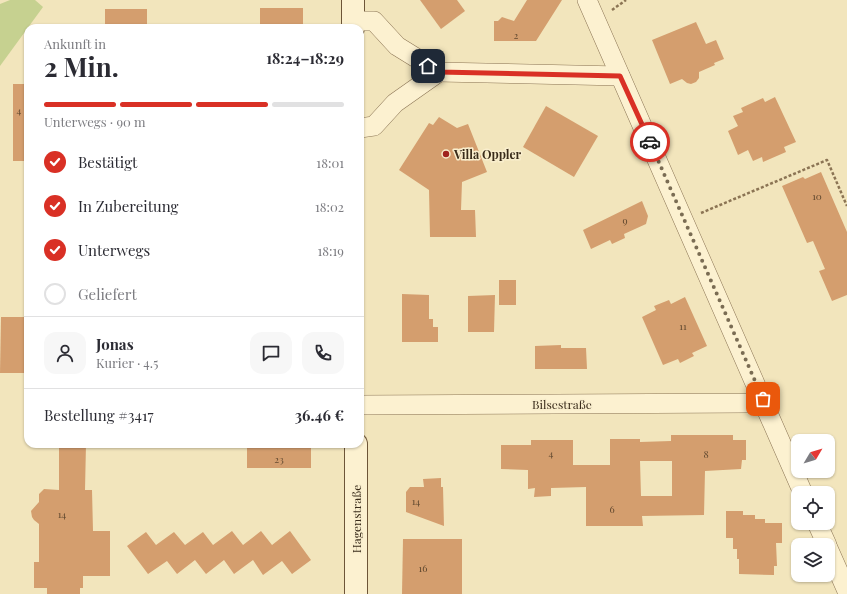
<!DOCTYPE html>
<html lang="de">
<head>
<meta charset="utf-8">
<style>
	:root { --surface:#fff; --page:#f7f7f7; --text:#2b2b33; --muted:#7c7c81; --line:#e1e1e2; --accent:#d93025 }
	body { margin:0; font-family:"Playfair Display",serif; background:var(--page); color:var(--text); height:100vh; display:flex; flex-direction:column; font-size:15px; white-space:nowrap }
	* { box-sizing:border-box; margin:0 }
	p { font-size:13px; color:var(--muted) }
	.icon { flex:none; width:22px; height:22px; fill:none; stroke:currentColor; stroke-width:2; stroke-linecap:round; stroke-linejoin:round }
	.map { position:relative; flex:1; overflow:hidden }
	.drawer { position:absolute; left:24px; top:24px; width:340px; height:424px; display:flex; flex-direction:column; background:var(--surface); border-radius:12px; box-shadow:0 1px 3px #0004 }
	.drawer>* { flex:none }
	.needle { width:26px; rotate:52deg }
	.fabs { position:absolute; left:791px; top:434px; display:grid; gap:8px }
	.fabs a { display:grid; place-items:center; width:44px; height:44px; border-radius:8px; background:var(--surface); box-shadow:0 1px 3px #0004; font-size:20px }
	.pin { position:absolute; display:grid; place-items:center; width:34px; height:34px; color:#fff; margin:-17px; border-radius:8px; box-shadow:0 2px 6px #0006 }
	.courier { position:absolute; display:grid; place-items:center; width:40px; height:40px; margin:-20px; border:3px solid #d93025; border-radius:50%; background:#fff; color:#222; box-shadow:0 1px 5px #0007 }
	.headline em { font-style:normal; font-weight:700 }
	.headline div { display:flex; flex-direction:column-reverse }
	.headline { display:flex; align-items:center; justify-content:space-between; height:68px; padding:0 20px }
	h1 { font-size:26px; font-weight:700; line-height:30px }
	.bar { display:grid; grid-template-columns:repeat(4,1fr); gap:6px 4px; align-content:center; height:48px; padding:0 20px }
	.bar i { height:5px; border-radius:3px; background:var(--line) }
	.bar .on { background:var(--accent) }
	.bar p { grid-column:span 4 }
	.line { display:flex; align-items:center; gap:10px; padding:0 20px; border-top:1px solid var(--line) }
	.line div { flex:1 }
	.round { display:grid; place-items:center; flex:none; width:42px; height:42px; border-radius:12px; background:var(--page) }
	ol { padding:0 20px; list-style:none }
	li { display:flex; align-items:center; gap:12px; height:44px }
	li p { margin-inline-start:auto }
	li .icon { padding:4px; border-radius:50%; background:var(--accent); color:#fff; stroke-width:4 }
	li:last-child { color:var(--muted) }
	li i { width:22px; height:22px; border:2px solid var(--line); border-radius:50% }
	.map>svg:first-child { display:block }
	.grass { fill:#c6d190 }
	.building { fill:#d49e6e; fill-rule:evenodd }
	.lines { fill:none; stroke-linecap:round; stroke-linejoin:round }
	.street-casing { stroke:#8b7454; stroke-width:20 }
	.secondary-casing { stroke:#6d5538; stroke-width:24 }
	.path { stroke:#8b7454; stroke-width:2.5; stroke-dasharray:3 2; stroke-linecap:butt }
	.street { stroke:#fcf1d0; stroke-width:19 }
	.secondary { stroke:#fcf1d0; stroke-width:22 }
	.done { stroke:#7a6c53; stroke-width:4; stroke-dasharray:0 7.2 }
	.route { stroke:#d93025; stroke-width:5 }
	.poi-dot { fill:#a0241f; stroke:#f9eecd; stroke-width:1.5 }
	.labels { text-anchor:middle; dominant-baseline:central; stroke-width:3; stroke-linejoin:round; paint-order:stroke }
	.number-label { font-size:10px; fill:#60482f }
	.poi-label { font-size:12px; font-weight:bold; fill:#392b1a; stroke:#f9eecd; text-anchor:start }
	.street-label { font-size:12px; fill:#392b1a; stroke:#f9eecd }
</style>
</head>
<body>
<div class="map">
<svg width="847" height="594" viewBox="0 0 847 594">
	<rect width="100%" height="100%" fill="#f2e5bc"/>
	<polygon class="grass" points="10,0 35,0 43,7 0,66 0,4"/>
	<g class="building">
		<polygon points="420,0 457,0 465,11 441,29"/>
		<polygon points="527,0 562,0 536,41 494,41 494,21 498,21 502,17 514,21"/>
		<rect x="260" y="8" width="43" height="20"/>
		<rect x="105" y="9" width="42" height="19"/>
		<polygon points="696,22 706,44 716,40 724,59 714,63 715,65 699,72 699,78 696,82 691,84 687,83 682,79 670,84 652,40"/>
		<rect x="13" y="84" width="15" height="77"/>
		<polygon points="775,97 796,142 784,147 786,152 763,162 762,157 753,161 748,150 738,155 728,131 738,126 733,116 743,112 741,108 763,98 765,102"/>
		<polygon points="546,106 598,136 574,177 523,147"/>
		<polygon points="439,117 457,128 468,124 487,172 462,182 461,210 475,210 476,237 430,237 429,190 399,170 429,123 433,125"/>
		<polygon points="821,172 847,232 847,295 832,301 819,271 825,269 813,241 807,243 782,186 803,177 805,179"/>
		<polygon points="642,201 648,216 646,224 624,234 625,238 612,244 610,240 591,249 583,230"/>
		<rect x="499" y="280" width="17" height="25"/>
		<polygon points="402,294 429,295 429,319 433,319 433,327 438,327 438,342 402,342"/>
		<polygon points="495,295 494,332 468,332 468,296"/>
		<polygon points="685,297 707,346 692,353 694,356 680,363 678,359 663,365 642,317 656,310 654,306 669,300 671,304"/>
		<polygon points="1,317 28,317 28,373 0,373"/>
		<polygon points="561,345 561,348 586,348 587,369 535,369 535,346"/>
		<path d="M671,435H733V440H746V460H742L741,469L705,471L704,515L642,516L643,526H586V487L551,488V496L534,497L535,488L528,489V470L501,469V445H531V440H573V465H610V439H640V442L671,441ZM640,461H672V496H641Z"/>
		<polygon points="59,444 86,444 85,490 92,490 93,531 110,531 110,576 83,576 83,588 80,588 80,594 47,594 47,588 34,588 34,562 39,562 39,524 34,520 32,517 31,511 39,502 39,494 44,489 59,490"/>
		<rect x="247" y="444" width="64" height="24"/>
		<polygon points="441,478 441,487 443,487 444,526 406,512 406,492 410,487 424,487 423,479"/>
		<polygon points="726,511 743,511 743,515 755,515 755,519 765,519 765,523 782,523 782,543 776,543 777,566 774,566 774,575 739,574 739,559 737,559 737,549 733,549 733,538 726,538"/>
		<polygon points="232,531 243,545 261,531 272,545 290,531 311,560 292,574 282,561 263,575 253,560 234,574 224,560 206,574 195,560 177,574 167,561 148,574 127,546 146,532 156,545 174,532 185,545 203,532 213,545"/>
		<polygon points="403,539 462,539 462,594 402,594"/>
	</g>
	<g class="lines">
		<defs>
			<g id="street">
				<polyline points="587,0 803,493"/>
				<polyline points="353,21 374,21 397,46 439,72 620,76"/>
				<polyline points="360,128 374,126 395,103 439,72"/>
				<polyline points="360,405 748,403 763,399"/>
				<polyline points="817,523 827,545"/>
				<polyline points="828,548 847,591"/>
			</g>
			<g id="secondary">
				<polyline points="353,28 353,0"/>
				<polyline points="356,444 356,594"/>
			</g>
		</defs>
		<use href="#street" class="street-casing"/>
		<use href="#secondary" class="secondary-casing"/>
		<g class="path">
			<polyline points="612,10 626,0"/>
			<polyline points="701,213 827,160 847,206"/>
		</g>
		<use href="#street" class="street"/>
		<use href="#secondary" class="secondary"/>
	</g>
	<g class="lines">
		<polyline class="done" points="650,142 763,399"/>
		<polyline class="route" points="428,66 439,72 620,76 650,142"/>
	</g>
	<circle class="poi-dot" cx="446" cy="154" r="4"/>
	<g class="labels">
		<g class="number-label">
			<text x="516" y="35">2</text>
			<text x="19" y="110">4</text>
			<text x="817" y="196">10</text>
			<text x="625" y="220">9</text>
			<text x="683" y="326">11</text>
			<text x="551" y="453">4</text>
			<text x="706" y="454">8</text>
			<text x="279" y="459">23</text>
			<text x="416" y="501">14</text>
			<text x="612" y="509">6</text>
			<text x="62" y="514">14</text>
			<text x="423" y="568">16</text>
		</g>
		<g class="poi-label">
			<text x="454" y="154">Villa Oppler</text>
		</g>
		<g class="street-label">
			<text x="562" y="404">Bilsestraße</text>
			<text transform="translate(356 519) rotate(-90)">Hagenstraße</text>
		</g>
	</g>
</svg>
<div class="fabs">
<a><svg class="needle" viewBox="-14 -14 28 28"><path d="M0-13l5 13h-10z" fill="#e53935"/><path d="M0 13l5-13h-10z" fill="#7c7c81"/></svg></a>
<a><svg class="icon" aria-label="locate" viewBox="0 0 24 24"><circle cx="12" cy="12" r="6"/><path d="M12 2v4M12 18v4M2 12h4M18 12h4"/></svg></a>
<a><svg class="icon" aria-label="layers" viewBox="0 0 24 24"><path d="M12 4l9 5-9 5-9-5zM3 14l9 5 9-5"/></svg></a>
</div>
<div class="pin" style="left:763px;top:399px;background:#ea580c"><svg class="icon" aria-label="bag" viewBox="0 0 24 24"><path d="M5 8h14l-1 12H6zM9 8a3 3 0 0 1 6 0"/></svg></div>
<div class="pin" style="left:428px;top:66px;background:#1f2937"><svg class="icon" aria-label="home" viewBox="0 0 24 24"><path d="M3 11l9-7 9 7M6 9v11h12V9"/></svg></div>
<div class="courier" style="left:650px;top:142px"><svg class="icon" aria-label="car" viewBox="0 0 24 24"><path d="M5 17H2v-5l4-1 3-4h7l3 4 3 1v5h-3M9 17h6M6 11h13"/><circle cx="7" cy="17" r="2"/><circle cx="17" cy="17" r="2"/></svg></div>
<section class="drawer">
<div class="headline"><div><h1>2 Min.</h1><p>Ankunft in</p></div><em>18:24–18:29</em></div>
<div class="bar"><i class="on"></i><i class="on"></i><i class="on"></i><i></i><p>Unterwegs · 90 m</p></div>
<ol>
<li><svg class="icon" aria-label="check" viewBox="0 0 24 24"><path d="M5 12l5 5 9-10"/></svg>Bestätigt<p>18:01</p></li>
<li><svg class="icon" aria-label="check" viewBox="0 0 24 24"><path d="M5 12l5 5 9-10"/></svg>In Zubereitung<p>18:02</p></li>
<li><svg class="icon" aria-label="check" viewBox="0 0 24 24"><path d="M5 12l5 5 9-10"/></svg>Unterwegs<p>18:19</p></li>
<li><i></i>Geliefert</li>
</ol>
<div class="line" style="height:72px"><a class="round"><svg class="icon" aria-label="person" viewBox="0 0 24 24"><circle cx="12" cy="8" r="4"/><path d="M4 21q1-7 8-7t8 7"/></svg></a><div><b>Jonas</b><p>Kurier · 4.5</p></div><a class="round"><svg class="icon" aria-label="chat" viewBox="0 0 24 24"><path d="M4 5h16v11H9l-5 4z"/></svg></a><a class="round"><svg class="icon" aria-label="phone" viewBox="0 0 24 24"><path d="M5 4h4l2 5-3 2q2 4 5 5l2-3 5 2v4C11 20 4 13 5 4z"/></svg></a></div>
<div class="line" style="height:52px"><div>Bestellung #3417</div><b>36.46 €</b></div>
</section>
</div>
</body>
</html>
